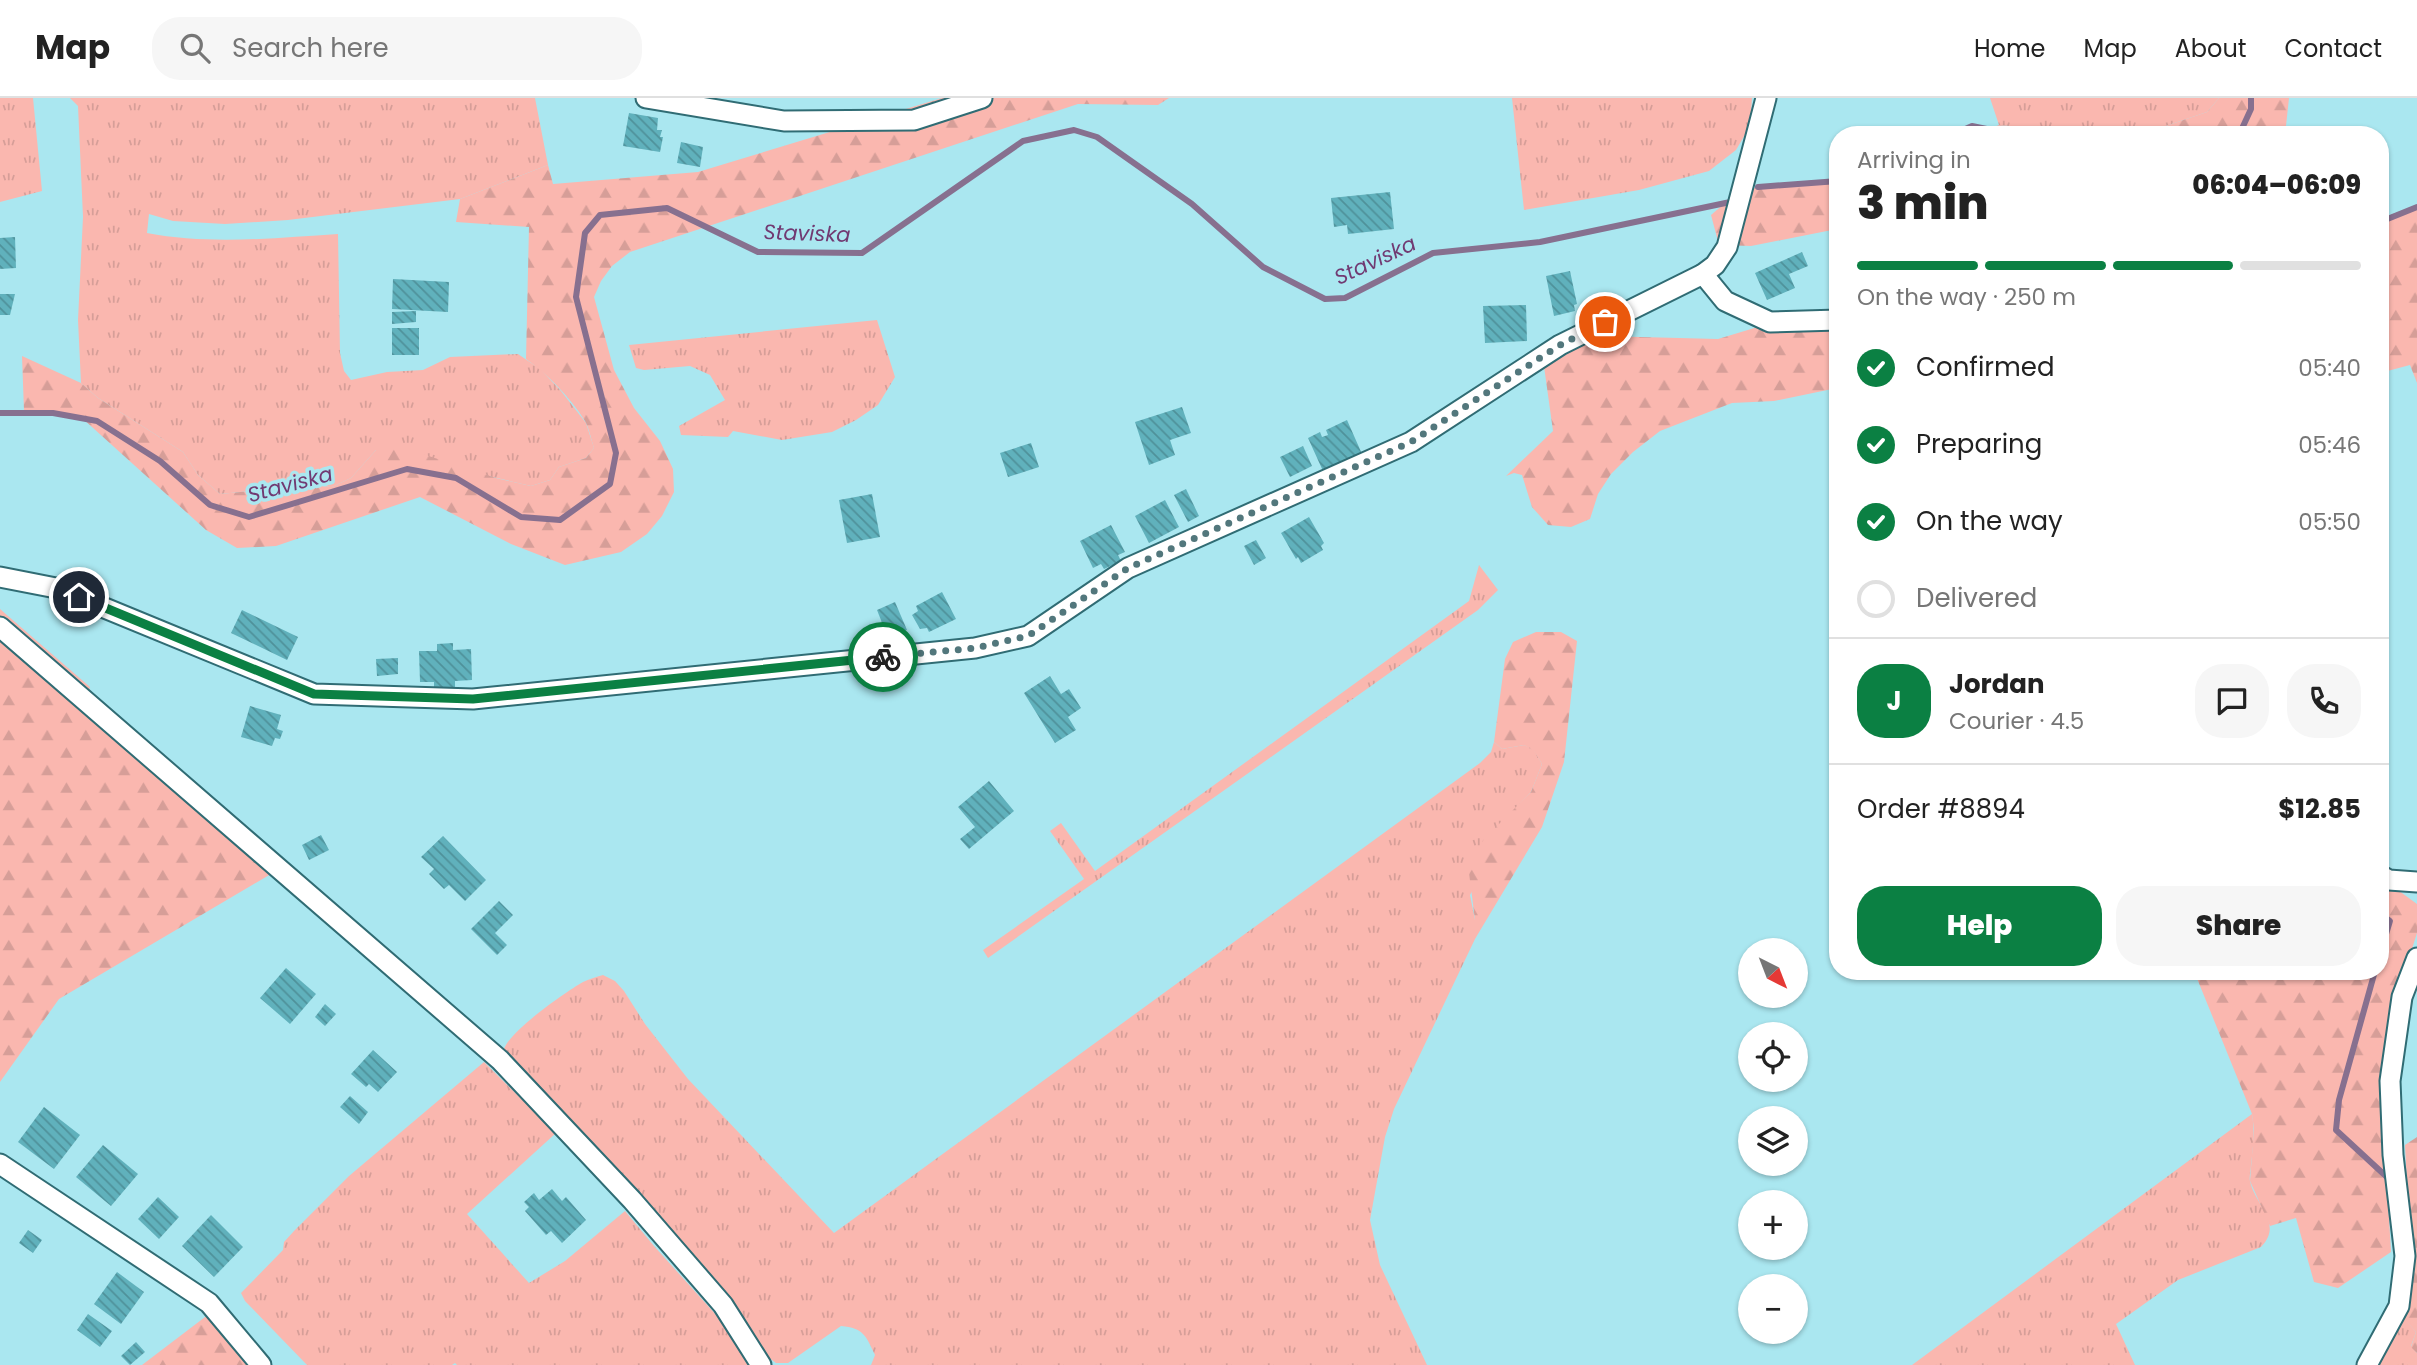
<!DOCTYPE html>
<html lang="en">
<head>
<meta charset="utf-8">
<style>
	:root { --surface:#fff; --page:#f6f6f6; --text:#222; --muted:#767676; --line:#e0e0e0; --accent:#0b8043 }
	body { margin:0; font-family:Poppins,sans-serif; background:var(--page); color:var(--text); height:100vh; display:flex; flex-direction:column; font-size:26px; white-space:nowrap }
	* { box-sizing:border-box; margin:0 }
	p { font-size:23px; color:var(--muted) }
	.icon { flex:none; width:38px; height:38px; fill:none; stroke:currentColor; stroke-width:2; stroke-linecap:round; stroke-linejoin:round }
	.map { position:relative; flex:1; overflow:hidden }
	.side { position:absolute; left:1829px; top:28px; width:560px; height:854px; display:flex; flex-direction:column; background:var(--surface); border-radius:28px; box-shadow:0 2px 5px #0004 }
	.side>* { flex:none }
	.needle { width:46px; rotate:138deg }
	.buttons { position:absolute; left:1738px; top:840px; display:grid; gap:14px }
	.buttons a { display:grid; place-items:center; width:70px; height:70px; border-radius:50%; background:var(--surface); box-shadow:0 2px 5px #0004; font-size:35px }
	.pin { position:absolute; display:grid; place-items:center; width:60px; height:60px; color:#fff; margin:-30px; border:4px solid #fff; border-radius:50%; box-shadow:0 2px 7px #0007 }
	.courier { position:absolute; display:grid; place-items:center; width:70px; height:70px; margin:-35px; border:5px solid #0b8043; border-radius:50%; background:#fff; color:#222; box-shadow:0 2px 9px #0007 }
	.headline em { font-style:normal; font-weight:800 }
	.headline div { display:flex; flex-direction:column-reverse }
	.headline { display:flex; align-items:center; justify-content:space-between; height:119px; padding:0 28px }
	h1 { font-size:46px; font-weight:800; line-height:52px }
	.bar { display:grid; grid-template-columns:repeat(4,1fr); gap:10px 7px; align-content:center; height:84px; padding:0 28px }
	.bar i { height:9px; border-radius:5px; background:var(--line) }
	.bar .active { background:var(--accent) }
	.bar p { grid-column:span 4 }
	.line { display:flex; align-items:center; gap:18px; padding:0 28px; border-top:2px solid var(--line) }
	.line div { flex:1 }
	.round { display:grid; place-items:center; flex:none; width:74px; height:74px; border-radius:28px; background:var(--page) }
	ol { padding:0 28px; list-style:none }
	li { display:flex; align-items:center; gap:21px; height:77px }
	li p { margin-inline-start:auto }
	li .icon { padding:7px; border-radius:50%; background:var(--accent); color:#fff; stroke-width:4 }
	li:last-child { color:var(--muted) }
	li i { width:38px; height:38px; border:4px solid var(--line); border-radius:50% }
	.primary-button { display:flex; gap:14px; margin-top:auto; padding:14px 28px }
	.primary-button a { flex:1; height:80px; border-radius:28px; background:var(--accent); color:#fff; font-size:28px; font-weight:800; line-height:80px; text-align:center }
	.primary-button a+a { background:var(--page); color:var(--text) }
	header { display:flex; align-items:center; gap:42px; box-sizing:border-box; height:98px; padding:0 35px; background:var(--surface); border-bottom:2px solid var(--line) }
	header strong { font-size:33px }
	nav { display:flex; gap:38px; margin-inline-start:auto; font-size:24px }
	.search { width:490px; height:63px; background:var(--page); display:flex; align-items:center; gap:18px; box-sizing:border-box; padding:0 24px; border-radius:28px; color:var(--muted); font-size:26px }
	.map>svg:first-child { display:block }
	.grass { fill:url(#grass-tufts) }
	.forest { fill:url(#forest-firs) }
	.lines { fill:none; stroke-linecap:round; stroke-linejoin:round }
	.stream { stroke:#87708f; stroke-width:6 }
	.building { fill:url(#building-back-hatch) }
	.street-casing { stroke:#306c74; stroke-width:23 }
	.street { stroke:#fff; stroke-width:19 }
	.done { stroke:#52777c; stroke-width:7; stroke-dasharray:0 12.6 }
	.route { stroke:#0b8043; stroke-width:9 }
	.labels { text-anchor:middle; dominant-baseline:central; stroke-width:7; stroke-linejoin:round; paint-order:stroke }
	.water-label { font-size:21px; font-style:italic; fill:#713a72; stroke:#aae7f0 }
</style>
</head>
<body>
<header>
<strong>Map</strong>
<div class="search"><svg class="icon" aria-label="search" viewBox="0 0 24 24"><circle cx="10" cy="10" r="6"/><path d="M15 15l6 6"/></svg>Search here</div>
<nav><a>Home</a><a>Map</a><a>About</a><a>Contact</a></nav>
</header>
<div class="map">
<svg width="2417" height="1267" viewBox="0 0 2417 1267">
	<defs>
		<pattern id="grass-tufts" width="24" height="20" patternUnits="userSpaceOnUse" patternTransform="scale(1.75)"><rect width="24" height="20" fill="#fab7af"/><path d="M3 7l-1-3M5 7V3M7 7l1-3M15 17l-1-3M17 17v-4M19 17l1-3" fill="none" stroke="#d69e98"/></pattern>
		<pattern id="forest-firs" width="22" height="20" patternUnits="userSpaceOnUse" patternTransform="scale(1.75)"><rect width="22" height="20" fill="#fab7af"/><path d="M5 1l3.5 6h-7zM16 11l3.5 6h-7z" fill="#d69e98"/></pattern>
		<pattern id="building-back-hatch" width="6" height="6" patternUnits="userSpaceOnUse" patternTransform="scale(1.75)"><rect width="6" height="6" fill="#60b1bc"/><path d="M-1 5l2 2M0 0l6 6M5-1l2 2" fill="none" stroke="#4f919a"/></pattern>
	</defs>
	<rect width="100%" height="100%" fill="#aae7f0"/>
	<g class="grass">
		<polygon points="0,0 33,0 42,93 0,104"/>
		<path d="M70,0H535L548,67L460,101L288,122L225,126L173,123L149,116L147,135C210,147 274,140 338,136L340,255L344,273L351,282L387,274L423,272L450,259L518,256L540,271L561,293L586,325L594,350L586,360L559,369L550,382L531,388L376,352L351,380L332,389L310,387L220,396L198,377L183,354L98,300L81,285L78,222L83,119L78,8Z"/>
		<polygon points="1512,0 1752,0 1750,28 1736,52 1709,73 1639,92 1524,112"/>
		<polygon points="1990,0 2219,0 2207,14 2139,37 2111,37 1999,27"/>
		<polygon points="877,222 895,279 878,307 856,322 832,334 782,342 733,333 728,339 681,337 679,328 725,302 710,277 690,268 644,272 636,270 629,247"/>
		<polygon points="1479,467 1498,492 1478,512 988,860 983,852 1084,781 1050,733 1061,725 1095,773 1469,503"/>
		<path d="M1494,644L1502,651L1524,647L1534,652L1542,666L1531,694L1515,711L1470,797L1475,822V841L1394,1011L1385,1039L1370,1122L1380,1167L1427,1267H871L875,1257C866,1238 864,1230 841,1228L788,1265H776L768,1259L718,1186L629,1085L504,951C511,932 564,895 583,884C589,881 596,879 603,877L615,883L624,893L645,926L688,981L834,1135L1480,665L1491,654Z"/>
		<polygon points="484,964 556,1035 467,1116 529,1185 565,1163 625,1113 654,1148 728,1230 751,1267 457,1267 455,1265 452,1267 307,1267 245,1203 241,1195 283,1152 284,1144 294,1133 349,1078"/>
		<path d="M2252,1016C2255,1034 2253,1050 2251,1067C2251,1072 2249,1079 2250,1083C2255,1107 2284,1126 2261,1149L2178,1182L2116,1226L2135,1267H1912Z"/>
		<polygon points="2399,1214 2416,1234 2411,1248 2417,1255 2417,1267 2373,1267"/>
	</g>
	<g class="forest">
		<path d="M942,0H1169L1158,7L1078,6L630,154L612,168L601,183L594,199L614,272L634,310L660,343L673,371L674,394L662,418L647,436L621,454L565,467L511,446L420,399L276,448L237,450L206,432L82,320L24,313L22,258L81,285L98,300L183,354L198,377L220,396L310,387L332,389L351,380L376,352L395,347L496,380L531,388L550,382L559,369L586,360L594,350C591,341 589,330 585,323C570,299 548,277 526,261L529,129L456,124L460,101L548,67L553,86L698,74Z"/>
		<polygon points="2219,0 2289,0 2285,37 2139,37 2207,14"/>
		<polygon points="1999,27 2111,37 1976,37"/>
		<polygon points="1837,84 1837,131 1751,148 1719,147 1711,117 1739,93 1780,85"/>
		<polygon points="2417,107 2417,285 2410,267 2380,275 2380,121"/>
		<polygon points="1761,228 1837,228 1837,290 1774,303 1732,305 1660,333 1633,354 1611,376 1598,396 1590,421 1571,429 1548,427 1532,409 1522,377 1514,375 1506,378 1553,333 1543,261 1602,238 1718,241"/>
		<polygon points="0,511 90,589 83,615 271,776 59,901 0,984"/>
		<polygon points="1536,534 1561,534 1577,543 1564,664 1542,729 1475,841 1475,822 1468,767 1484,741 1531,694 1542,666 1534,653 1524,647 1502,651 1494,644 1505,561 1513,544"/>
		<polygon points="2380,779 2417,806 2417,835 2397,898 2381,982 2391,1154 2338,1190 2314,1184 2296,1120 2270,1128 2250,1083 2254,1031 2252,1016 2194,873 2380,873"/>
		<polygon points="2417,1039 2417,1255 2411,1249 2416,1234 2399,1215 2412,1184 2405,1047"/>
		<polygon points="209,1216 255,1267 142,1267"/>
	</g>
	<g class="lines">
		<g class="stream">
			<polyline points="1952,37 1972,28 2016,37"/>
			<polyline points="2239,37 2251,11 2251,0"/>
			<polyline points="1758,89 1838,83"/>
			<polyline points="2380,124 2417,109"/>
			<polyline points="0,315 53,315 97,323 160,363 210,407 249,419 407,371 456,380 521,419 560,422 610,386 616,355 576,199 585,135 600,117 667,110 758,154 862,155 1023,43 1074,32 1097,39 1192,106 1263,169 1325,201 1345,200 1433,155 1540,144 1735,103"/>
			<polyline points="2380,815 2390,823 2380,856"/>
			<polyline points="2375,873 2339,1002 2336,1032 2389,1081"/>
		</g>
	</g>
	<g class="building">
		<polygon points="629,15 658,20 657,32 662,32 660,39 663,39 660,54 623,48"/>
		<polygon points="681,44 703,49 700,69 677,65"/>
		<polygon points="1390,94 1394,131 1348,136 1347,127 1334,129 1331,100"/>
		<polygon points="15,139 16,170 0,171 0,140"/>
		<polygon points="1802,154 1808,168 1789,176 1795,190 1767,202 1755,175"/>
		<polygon points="1570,173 1577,206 1574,207 1575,213 1554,218 1546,178"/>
		<polygon points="393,181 449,184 448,214 392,211"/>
		<polygon points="0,196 15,196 10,217 0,217"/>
		<polygon points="1526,207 1527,243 1485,245 1483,208"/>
		<polygon points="416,213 416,224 392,226 392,214"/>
		<rect x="392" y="230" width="27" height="27"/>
		<polygon points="1182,309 1191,335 1170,342 1175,357 1149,367 1135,324"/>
		<polygon points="1347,322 1362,356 1323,373 1308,340 1320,334 1322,339 1328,337 1326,332"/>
		<polygon points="1031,345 1039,369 1008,379 1000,355"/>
		<polygon points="1303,348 1312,368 1290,379 1280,359"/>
		<polygon points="1186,391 1199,418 1188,424 1174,397"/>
		<polygon points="872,396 880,439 847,445 839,402"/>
		<polygon points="1165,402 1179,429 1149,445 1135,418"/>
		<polygon points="1309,419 1324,445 1321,448 1323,452 1301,465 1298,459 1296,461 1281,435"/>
		<polygon points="1111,427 1125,454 1118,457 1121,463 1104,471 1101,466 1093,470 1080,443"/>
		<polygon points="1256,442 1266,460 1254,467 1244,448"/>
		<polygon points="942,494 956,521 929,534 927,530 920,531 912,517 918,513 916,508"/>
		<polygon points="895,504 907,532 888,540 877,512"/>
		<polygon points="242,512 298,539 287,562 231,535"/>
		<polygon points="453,545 453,552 471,551 472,582 455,583 455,590 434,590 434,584 420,584 419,553 437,553 437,546"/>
		<polygon points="398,560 398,576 377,578 376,561"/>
		<polygon points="1050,578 1061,596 1069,591 1081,610 1068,619 1076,632 1055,645 1024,595"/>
		<polygon points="250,608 281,617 277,631 283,633 280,641 275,640 272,648 241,639"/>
		<polygon points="989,683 1014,713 969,751 960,741 975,729 958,709"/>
		<polygon points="321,737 329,752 309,762 302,747"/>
		<polygon points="443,738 486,782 465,803 449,787 444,791 429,776 434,771 421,759"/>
		<polygon points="499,803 513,817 495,835 507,847 497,857 471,831"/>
		<polygon points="286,870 316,896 290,926 260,900"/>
		<polygon points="325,906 336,916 325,928 315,919"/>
		<polygon points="373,952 397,974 378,994 369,986 366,989 351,976"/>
		<polygon points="350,998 368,1014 359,1026 340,1009"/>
		<polygon points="44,1009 80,1037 54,1071 18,1044"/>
		<polygon points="103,1047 138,1076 111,1108 76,1079"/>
		<polygon points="552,1091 562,1103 566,1099 586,1122 562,1145 551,1133 546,1137 525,1113 529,1109 524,1104 534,1095 539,1102"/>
		<polygon points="158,1099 179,1119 159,1141 138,1121"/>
		<polygon points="211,1117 243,1149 214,1179 182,1148"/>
		<polygon points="28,1132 42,1142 33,1155 19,1145"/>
		<polygon points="117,1174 144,1194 121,1226 94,1206"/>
		<polygon points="88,1216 112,1233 100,1249 77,1232"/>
		<polygon points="136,1244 145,1254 130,1267 121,1258"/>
	</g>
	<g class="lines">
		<defs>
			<g id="street">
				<polyline points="646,0 784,23 914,22 982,0"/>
				<polyline points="1703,176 1725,203 1770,224 1838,222"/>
				<polyline points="0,479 56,490 314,596 473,601 975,550 1028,538 1128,470 1411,344 1560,247 1703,176 1715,167 1727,149 1766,0"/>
				<polyline points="0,529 500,962 632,1102 723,1207 761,1267"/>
				<polyline points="2380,777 2389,782 2417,784"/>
				<polyline points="0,1066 209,1205 261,1267"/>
				<polyline points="2367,1267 2399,1208 2405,1158 2393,1057 2390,983 2402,899 2417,860"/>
			</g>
		</defs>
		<use href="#street" class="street-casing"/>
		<use href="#street" class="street"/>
	</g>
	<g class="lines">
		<polyline class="done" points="883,559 975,550 1028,538 1128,470 1411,344 1560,247 1605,224"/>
		<polyline class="route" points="79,499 314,596 473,601 883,559"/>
	</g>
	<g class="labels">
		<g class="water-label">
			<text transform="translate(807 135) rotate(2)">Staviska</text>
			<text transform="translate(1375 162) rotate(-25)">Staviska</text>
			<text transform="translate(290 386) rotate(-15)">Staviska</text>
		</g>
	</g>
</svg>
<div class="buttons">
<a><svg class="needle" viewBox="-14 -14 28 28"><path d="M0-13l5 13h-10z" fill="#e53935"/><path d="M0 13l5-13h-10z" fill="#767676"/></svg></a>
<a><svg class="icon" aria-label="locate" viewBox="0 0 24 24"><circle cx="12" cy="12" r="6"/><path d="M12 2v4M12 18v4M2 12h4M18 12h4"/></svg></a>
<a><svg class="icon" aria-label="layers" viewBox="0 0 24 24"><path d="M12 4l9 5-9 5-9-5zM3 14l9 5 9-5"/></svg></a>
<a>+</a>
<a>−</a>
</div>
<div class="pin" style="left:1605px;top:224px;background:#ea580c"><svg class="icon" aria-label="bag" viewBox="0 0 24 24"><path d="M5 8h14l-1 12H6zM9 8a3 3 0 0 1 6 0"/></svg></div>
<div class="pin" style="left:79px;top:499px;background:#1f2937"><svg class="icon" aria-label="home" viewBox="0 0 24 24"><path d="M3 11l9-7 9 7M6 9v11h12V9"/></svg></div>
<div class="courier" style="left:883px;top:559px"><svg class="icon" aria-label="bike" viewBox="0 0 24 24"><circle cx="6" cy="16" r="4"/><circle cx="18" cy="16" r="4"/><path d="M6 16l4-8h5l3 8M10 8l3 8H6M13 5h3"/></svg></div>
<section class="side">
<div class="headline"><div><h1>3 min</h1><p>Arriving in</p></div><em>06:04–06:09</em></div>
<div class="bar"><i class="active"></i><i class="active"></i><i class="active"></i><i></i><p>On the way · 250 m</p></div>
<ol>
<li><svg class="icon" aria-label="check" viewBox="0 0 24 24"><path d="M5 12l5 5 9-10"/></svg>Confirmed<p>05:40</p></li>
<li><svg class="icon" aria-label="check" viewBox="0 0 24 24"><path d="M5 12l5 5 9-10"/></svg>Preparing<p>05:46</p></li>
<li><svg class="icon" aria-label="check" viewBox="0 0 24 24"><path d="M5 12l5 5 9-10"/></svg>On the way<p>05:50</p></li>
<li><i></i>Delivered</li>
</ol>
<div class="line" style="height:126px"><b class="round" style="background:var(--accent);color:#fff">J</b><div><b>Jordan</b><p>Courier · 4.5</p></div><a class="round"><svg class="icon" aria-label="chat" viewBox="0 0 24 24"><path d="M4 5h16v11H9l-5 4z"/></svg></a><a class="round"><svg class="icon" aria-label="phone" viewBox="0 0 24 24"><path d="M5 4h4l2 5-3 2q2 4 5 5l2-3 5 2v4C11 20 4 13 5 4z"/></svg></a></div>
<div class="line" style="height:91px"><div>Order #8894</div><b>$12.85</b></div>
<div class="primary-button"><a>Help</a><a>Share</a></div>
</section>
</div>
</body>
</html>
